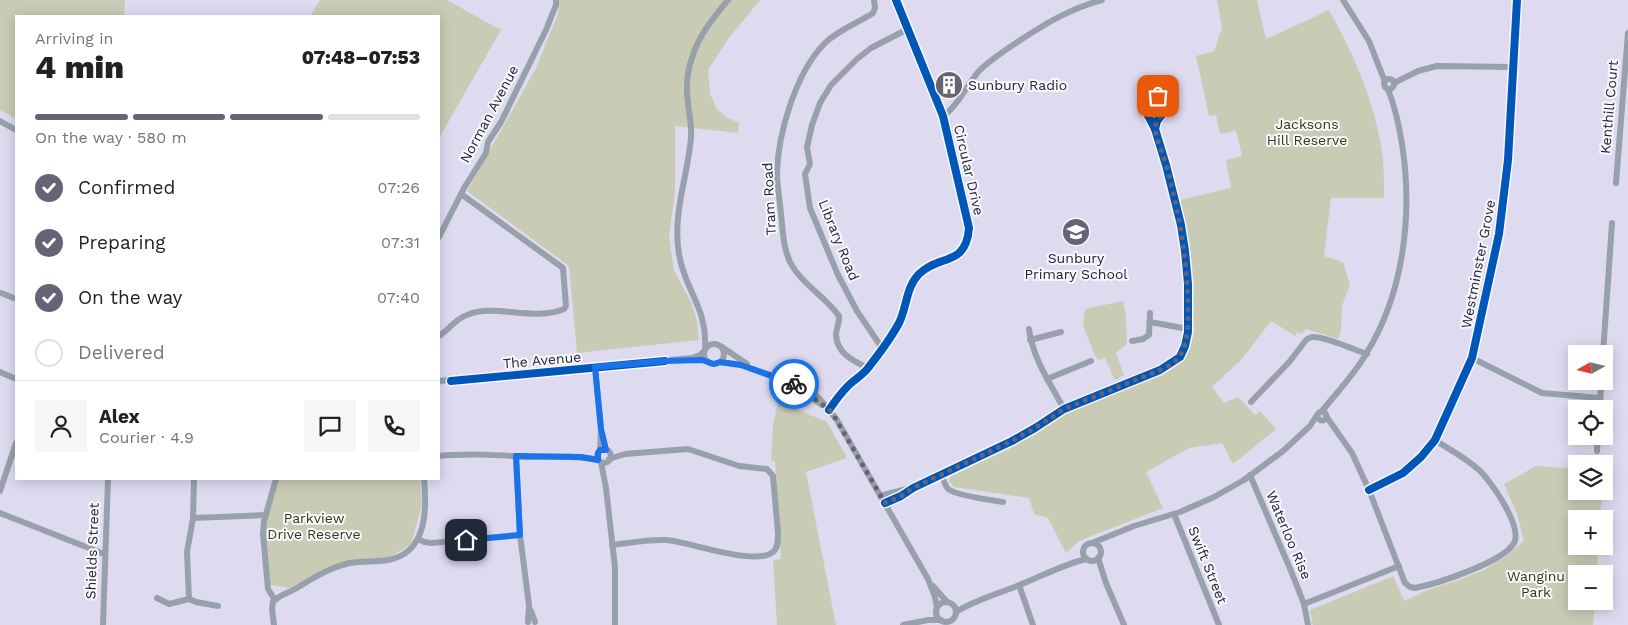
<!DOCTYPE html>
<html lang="en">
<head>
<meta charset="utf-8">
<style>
	:root { --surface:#fff; --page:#f6f6f6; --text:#222; --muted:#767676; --line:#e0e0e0; --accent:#666377 }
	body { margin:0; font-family:"Work Sans",sans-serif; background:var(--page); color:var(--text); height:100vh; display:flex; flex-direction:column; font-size:19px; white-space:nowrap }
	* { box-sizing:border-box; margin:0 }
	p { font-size:16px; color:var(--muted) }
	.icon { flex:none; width:28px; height:28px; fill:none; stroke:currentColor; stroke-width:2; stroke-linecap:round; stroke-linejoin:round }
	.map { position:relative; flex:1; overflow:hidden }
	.panel { position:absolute; left:15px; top:15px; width:425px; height:465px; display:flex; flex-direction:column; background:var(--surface); border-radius:0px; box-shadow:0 2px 12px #0003 }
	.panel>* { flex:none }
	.needle { width:32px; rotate:262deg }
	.controls { position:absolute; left:1568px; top:345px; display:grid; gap:10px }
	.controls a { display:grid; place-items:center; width:45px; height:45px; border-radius:0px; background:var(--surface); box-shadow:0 2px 12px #0003; font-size:25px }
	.pin { position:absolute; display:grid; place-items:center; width:42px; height:42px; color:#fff; margin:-21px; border-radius:10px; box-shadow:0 2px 8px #0006 }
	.courier { position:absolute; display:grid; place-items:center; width:50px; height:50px; margin:-25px; border:4px solid #1a73e8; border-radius:50%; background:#fff; color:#222; box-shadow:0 1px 6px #0007 }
	.head em { font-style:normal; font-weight:800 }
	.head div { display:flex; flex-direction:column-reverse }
	.head { display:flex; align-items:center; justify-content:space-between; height:85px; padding:0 20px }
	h1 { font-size:32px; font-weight:800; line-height:38px }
	.bar { display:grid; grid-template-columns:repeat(4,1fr); gap:8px 5px; align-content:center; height:60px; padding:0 20px }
	.bar i { height:6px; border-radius:4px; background:var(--line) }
	.bar .on { background:var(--accent) }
	.bar p { grid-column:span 4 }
	.line { display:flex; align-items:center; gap:12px; padding:0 20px; border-top:1px solid var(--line) }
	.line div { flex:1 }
	.round { display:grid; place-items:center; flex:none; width:52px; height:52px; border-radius:0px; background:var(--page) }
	ol { padding:0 20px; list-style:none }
	li { display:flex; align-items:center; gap:15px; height:55px }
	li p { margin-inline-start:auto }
	li .icon { padding:5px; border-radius:50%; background:var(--accent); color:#fff; stroke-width:4 }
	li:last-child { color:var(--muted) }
	li i { width:28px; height:28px; border:2px solid var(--line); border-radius:50% }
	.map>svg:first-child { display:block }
	.green { fill:#cacbb5 }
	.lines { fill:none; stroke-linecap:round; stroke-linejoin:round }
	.minor { stroke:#98a0ab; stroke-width:6 }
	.cycleway-casing { stroke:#f9f8fd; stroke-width:11 }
	.cycleway { stroke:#0057b8; stroke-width:8 }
	.done { stroke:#666377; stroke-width:5; stroke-dasharray:0 9 }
	.route { stroke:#1a73e8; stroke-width:6 }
	.labels { text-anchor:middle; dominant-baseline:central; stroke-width:4; stroke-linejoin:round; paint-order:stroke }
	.poi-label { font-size:14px; fill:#252235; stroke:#f9f8fd; text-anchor:start }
	.street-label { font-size:14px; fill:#252235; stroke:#f9f8fd }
	.park-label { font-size:14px; fill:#353711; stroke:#f9f8fd }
</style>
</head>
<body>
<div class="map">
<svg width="1628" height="625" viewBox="0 0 1628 625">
	<rect width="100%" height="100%" fill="#dedbf1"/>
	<g class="green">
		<polygon points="0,0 125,0 124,16 16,16 16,119 0,110"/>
		<polygon points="320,0 447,0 501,30 439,138 439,16 310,16"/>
		<polygon points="559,0 760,0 729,38 708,70 710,94 717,109 728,118 739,123 738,133 675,126 675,192 669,237 674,270 691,302 697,321 699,340 577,353 569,266 467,191 536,68 558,14"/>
		<path d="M1217,0H1257L1266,39L1329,10C1355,56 1377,107 1383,160C1384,173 1384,186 1384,198H1331L1324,256L1343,262L1350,285L1342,306L1341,331L1338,339L1306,329L1302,334L1297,332L1295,336L1273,322H1270L1243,358L1212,387L1224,403L1238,397L1255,415L1260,411L1276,429L1233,464L1222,443L1189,448L1146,472L1163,508L1079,541L1066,553L1048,518L1034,514L1029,498L954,487L949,481L950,475L1027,438L1065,414L1165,373L1181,360L1190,344L1192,323L1191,265L1180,200L1231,188L1226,160L1242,156L1236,131L1220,134L1216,115L1209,116L1196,56L1214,51L1222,28Z"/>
		<polygon points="1123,301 1126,317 1127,344 1116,353 1124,375 1115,380 1105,358 1099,360 1095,356 1083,325 1085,309"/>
		<polygon points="778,401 827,422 847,458 806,472 836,625 777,625 773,560 781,559 775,461 771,461 773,425"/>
		<polygon points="1536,466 1576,469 1576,491 1602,491 1600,519 1576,519 1576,546 1598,546 1597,574 1576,574 1576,601 1595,601 1593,625 1313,625 1310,610 1393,576 1404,601 1430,589 1456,581 1484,570 1505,557 1524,541 1517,514 1504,484"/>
		<polygon points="277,479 420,479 422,504 411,544 389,558 337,567 290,588 270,585 264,532"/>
	</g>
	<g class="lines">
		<g class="minor">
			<polyline points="1343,0 1369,41 1385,82"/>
			<circle cx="1389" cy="84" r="5"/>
			<polyline points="1394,83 1418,71 1437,66 1514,67"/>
			<path d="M943,116C957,107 967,85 979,71C992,58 1007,49 1022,39C1048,22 1072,8 1102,0"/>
			<polyline points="0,121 16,130"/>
			<polyline points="1616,183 1628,33"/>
			<polyline points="439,237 464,188 486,153 488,142 501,122 546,30 556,5 556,0"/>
			<polyline points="1,293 16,299"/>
			<polyline points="1150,322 1188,329"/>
			<path d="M1029,329C1033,359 1050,383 1064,409"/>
			<path d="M439,336C449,330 455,319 467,315C495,303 534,322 564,309L566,306L563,268L461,194"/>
			<polyline points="1030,340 1061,332"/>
			<polyline points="1132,341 1143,339 1149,335 1150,313"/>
			<circle cx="714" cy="354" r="10"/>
			<polyline points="722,347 747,364"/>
			<polyline points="882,348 857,311 838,275 810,208 805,174 810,164 807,147 812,125 820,103 831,85 857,59 871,48 908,29"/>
			<path d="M705,349C708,308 684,289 679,254C672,214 688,176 691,137C692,126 689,114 688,103C686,88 687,72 692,58C698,36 714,17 728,0"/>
			<polyline points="1603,354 1612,223"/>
			<polyline points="1472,358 1542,393 1600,398"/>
			<polyline points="720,362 741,365 805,387 819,398 837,420 928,579 935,597 937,608"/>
			<polyline points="595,367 601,429 600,450"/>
			<path d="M868,368C854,361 837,354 836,335C836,328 840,323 839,316C825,296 801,284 790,262C783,247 783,231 781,214C780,201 777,187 777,173C778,133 796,72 825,43C838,30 858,23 873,13L875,8L874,0"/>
			<polyline points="0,372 16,379"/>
			<polyline points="1047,379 1091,361"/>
			<polyline points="439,381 692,358 700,355 704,351"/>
			<polyline points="800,389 822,405"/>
			<path d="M1251,402L1290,361L1306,340C1307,339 1311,337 1313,337C1324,336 1355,350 1367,354"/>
			<polyline points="1600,409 1601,381"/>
			<path d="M829,410C835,401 841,393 848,386C855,379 863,375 868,368C879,354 891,338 899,323C907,307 906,287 919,274C939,254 966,267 969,228L943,116L896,0"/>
			<path d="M1322,411C1337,392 1354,375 1366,354C1404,293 1413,214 1402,144C1399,125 1395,107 1388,89"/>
			<circle cx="1322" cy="416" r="4.5"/>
			<path d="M1326,416L1352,453L1369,490L1405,583L1410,587L1415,588C1436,584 1504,562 1514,543C1523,527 1491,481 1479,470C1466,458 1450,450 1435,440"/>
			<polyline points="1588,438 1598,438"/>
			<circle cx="604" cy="456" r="7"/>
			<polyline points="1597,451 1598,436"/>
			<path d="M439,456C468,453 498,455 528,457C551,457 575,455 598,460"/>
			<polyline points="516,456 520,535 529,605 528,622"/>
			<path d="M609,459L625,454L688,449L739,466L767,469L773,476L778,533C778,540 778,547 774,551C759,568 687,541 666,540C649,539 629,543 612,545"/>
			<polyline points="601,462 606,488 615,567 615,625"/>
			<path d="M942,474C943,479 945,485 948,489C957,496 991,500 1003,502"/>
			<polyline points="1250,475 1291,571 1304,604 1308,625"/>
			<polyline points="1369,490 1403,473 1421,457 1435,440 1472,358 1499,234 1508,160 1517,0"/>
			<polyline points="0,491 16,443"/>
			<polyline points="880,496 910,488"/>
			<polyline points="885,503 901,496 913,488 1012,441 1035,428 1064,409 1160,370 1180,357 1185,346 1188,332 1188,284 1185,251 1181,225 1166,165 1155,129 1143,106 1147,98 1155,95 1164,100 1166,109 1157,121 1155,129"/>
			<polyline points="0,513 104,554"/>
			<polyline points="1174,514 1219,625"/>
			<polyline points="193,518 266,515"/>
			<polyline points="419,539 424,542 432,543 520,535"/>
			<polyline points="1092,543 1134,526 1180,512 1214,497 1244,480 1283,451 1310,426 1317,415"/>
			<circle cx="1092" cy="552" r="9"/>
			<polyline points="1098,558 1106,583 1124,625"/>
			<polyline points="1019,585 1033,625"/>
			<polyline points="933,586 947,602"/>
			<polyline points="157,598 169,604 189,599 196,602 218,606"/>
			<polyline points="189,599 187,552 193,518 194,479"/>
			<path d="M275,600C281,595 288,593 295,589C312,579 330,567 350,563C362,561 376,562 388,560C427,553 427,510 424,479"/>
			<polyline points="275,600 268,589 263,534 264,521 276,479"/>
			<circle cx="946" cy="612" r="10"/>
			<polyline points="1304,604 1399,566"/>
			<polyline points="531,611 535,622"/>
			<path d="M956,612C975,600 997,594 1017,586C1040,577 1062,565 1086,559"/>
			<polyline points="103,625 108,479"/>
			<polyline points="274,625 272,610 273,601 275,600"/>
			<polyline points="903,625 928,620 941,620"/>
		</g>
		<defs>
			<g id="cycleway">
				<polyline points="451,381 665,361"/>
				<path d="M829,410C835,401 841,393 848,386C855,379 863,375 868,368C879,354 891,338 899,323C907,307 906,287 919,274C939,254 966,267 969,228L943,116L896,0"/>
				<polyline points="1369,490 1403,473 1421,457 1435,440 1472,358 1499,234 1508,160 1517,0"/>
				<polyline points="885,503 901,496 913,488 1012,441 1035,428 1064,409 1160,370 1180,357 1185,346 1188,332 1188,284 1185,251 1181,225 1166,165 1155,129 1143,106 1147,98 1155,95 1164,100 1166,109 1157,121 1155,129"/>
			</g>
		</defs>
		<use href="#cycleway" class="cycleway-casing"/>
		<use href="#cycleway" class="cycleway"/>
	</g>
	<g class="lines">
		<path class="done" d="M794,384L830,410L834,416L885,503L901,496L913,488L1012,441L1035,428L1064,409L1160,370C1168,366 1177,362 1181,354C1189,339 1188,321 1188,305C1187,257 1179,211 1166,165C1164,156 1155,136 1155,128C1155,120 1163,115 1166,109L1164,100L1158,96"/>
		<polyline class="route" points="466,540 520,535 516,456 581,457 598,460 598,453 600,450 606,450 601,429 595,367 665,361 702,360 714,364 720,362 741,365 794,384"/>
	</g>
	<defs>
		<symbol id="building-disc" viewBox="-11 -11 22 22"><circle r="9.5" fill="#666377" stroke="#f9f8fd"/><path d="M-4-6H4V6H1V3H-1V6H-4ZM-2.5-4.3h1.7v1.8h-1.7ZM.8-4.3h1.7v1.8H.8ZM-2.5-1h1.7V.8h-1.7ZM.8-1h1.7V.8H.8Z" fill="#fff"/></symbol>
		<symbol id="school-disc" viewBox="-11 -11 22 22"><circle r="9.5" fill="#666377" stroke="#f9f8fd"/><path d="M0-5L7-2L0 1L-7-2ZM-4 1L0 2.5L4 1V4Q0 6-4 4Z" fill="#fff"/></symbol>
	</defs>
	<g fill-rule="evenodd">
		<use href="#building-disc" x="933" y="69" width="32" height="32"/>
		<use href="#school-disc" x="1060" y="216" width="32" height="32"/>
	</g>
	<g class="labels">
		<g class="poi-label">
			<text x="968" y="85">Sunbury Radio</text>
			<text x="1076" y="258" text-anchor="middle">Sunbury<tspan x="1076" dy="16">Primary School</tspan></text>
		</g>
		<g class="street-label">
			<text transform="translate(1609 107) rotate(-85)">Kenthill Court</text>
			<text transform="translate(489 114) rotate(-62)">Norman Avenue</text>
			<text transform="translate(969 170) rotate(77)">Circular Drive</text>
			<text transform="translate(769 199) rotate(-93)">Tram Road</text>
			<text transform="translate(839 240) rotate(68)">Library Road</text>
			<text transform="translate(1478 264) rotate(-79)">Westminster Grove</text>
			<text transform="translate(542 360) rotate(-5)">The Avenue</text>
			<text transform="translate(1289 535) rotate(67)">Waterloo Rise</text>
			<text transform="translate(92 551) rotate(-88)">Shields Street</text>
			<text transform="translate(1208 565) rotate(68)">Swift Street</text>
		</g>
		<g class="park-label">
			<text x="1307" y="124">Jacksons<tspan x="1307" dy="16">Hill Reserve</tspan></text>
			<text x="314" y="518">Parkview<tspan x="314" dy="16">Drive Reserve</tspan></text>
			<text x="1536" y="576">Wanginu<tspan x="1536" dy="16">Park</tspan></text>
		</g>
	</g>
</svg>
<div class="controls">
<a><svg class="needle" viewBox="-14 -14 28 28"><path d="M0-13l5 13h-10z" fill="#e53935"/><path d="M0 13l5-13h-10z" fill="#767676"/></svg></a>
<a><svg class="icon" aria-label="locate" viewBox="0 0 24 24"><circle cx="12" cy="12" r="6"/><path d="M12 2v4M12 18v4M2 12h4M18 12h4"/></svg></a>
<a><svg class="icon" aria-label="layers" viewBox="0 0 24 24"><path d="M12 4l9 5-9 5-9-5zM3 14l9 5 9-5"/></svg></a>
<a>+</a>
<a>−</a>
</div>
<div class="pin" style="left:1158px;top:96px;background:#ea580c"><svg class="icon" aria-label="bag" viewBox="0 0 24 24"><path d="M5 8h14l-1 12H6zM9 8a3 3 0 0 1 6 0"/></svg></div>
<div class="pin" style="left:466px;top:540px;background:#1f2937"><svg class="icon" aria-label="home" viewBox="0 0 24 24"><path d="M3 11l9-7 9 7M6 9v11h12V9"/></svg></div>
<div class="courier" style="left:794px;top:384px"><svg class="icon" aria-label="bike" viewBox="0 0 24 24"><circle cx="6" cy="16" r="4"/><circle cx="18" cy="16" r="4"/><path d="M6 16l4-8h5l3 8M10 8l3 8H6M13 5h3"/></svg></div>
<section class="panel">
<div class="head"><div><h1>4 min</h1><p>Arriving in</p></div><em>07:48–07:53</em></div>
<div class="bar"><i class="on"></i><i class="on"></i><i class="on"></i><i></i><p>On the way · 580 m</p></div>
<ol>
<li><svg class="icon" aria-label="check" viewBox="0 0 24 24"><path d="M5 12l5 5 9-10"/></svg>Confirmed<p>07:26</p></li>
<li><svg class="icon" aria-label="check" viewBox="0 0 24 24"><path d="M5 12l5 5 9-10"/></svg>Preparing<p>07:31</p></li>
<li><svg class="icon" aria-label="check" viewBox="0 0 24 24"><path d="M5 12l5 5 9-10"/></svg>On the way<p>07:40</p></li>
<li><i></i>Delivered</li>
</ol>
<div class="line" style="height:90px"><a class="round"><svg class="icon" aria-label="person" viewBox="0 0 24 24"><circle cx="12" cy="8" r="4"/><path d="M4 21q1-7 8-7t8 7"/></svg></a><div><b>Alex</b><p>Courier · 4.9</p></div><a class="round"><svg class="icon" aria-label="chat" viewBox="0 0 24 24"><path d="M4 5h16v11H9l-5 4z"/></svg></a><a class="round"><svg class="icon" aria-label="phone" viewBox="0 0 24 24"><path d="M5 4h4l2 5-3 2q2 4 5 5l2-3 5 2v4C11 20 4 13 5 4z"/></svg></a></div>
</section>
</div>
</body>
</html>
